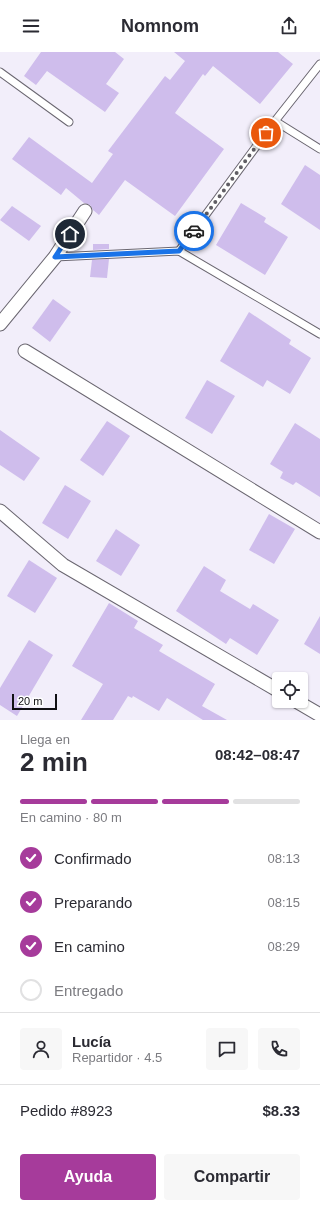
<!DOCTYPE html>
<html lang="es">
<head>
<meta charset="utf-8">
<style>
	:root { --surface:#fff; --page:#f7f7f7; --text:#2b2b33; --muted:#7c7c81; --line:#e1e1e2; --accent:#a63b9b }
	body { margin:0; font-family:Helvetica,sans-serif; background:var(--page); color:var(--text); height:100vh; display:flex; flex-direction:column; font-size:15px; white-space:nowrap }
	* { box-sizing:border-box; margin:0 }
	p { font-size:13px; color:var(--muted) }
	.icon { flex:none; width:22px; height:22px; fill:none; stroke:currentColor; stroke-width:2; stroke-linecap:round; stroke-linejoin:round }
	.map { position:relative; height:668px; overflow:hidden }
	.drawer { display:flex; flex-direction:column; background:var(--surface); flex:1 }
	.drawer>* { flex:none }
	.tools { position:absolute; left:272px; top:620px; display:grid; gap:8px }
	.tools a { display:grid; place-items:center; width:36px; height:36px; border-radius:4px; background:var(--surface); box-shadow:0 1px 3px #0004; font-size:20px }
	.scale { position:absolute; left:12px; bottom:10px; width:45px; box-sizing:border-box; padding-left:4px; border:2px solid #111014; border-top:0; font-size:11px; line-height:14px; white-space:nowrap; color:#111014; -webkit-text-stroke:3px #fff; paint-order:stroke }
	.pin { position:absolute; display:grid; place-items:center; width:34px; height:34px; color:#fff; margin:-17px; border:2px solid #fff; border-radius:50%; box-shadow:0 1px 4px #0007 }
	.courier { position:absolute; display:grid; place-items:center; width:40px; height:40px; margin:-20px; border:3px solid #1a73e8; border-radius:50%; background:#fff; color:#222; box-shadow:0 1px 5px #0007 }
	.head em { font-style:normal; font-weight:700 }
	.head div { display:flex; flex-direction:column-reverse }
	.head { display:flex; align-items:center; justify-content:space-between; height:68px; padding:0 20px }
	h1 { font-size:26px; font-weight:700; line-height:30px }
	.bar { display:grid; grid-template-columns:repeat(4,1fr); gap:6px 4px; align-content:center; height:48px; padding:0 20px }
	.bar i { height:5px; border-radius:3px; background:var(--line) }
	.bar .selected { background:var(--accent) }
	.bar p { grid-column:span 4 }
	.line { display:flex; align-items:center; gap:10px; padding:0 20px; border-top:1px solid var(--line) }
	.line div { flex:1 }
	.round { display:grid; place-items:center; flex:none; width:42px; height:42px; border-radius:4px; background:var(--page) }
	ol { padding:0 20px; list-style:none }
	li { display:flex; align-items:center; gap:12px; height:44px }
	li p { margin-inline-start:auto }
	li .icon { padding:4px; border-radius:50%; background:var(--accent); color:#fff; stroke-width:4 }
	li:last-child { color:var(--muted) }
	li i { width:22px; height:22px; border:2px solid var(--line); border-radius:50% }
	.action { display:flex; gap:8px; margin-top:auto; padding:8px 20px }
	.action a { flex:1; height:46px; border-radius:4px; background:var(--accent); color:#fff; font-size:16px; font-weight:700; line-height:46px; text-align:center }
	.action a+a { background:var(--page); color:var(--text) }
	header { display:flex; justify-content:space-between; align-items:center; height:52px; padding:0 20px; background:var(--surface); font-size:18px; font-weight:700 }
	.map>svg:first-child { display:block }
	.building { fill:#cfbdec }
	.lines { fill:none; stroke-linecap:round; stroke-linejoin:round }
	.service-casing { stroke:#6a6670; stroke-width:9 }
	.minor-casing { stroke:#6a6670; stroke-width:15 }
	.service { stroke:#fff; stroke-width:7 }
	.minor { stroke:#fff; stroke-width:13 }
	.done { stroke:#605e64; stroke-width:4; stroke-dasharray:0 7.2 }
	.route { stroke:#1a73e8; stroke-width:5 }
</style>
</head>
<body>
<header><svg class="icon" aria-label="menu" viewBox="0 0 24 24"><path d="M4 6h16M4 12h16M4 18h16"/></svg>Nomnom<svg class="icon" aria-label="share" viewBox="0 0 24 24"><path d="M12 15V3M7 8l5-5 5 5M5 13v7h14v-7"/></svg></header>
<div class="map">
<svg width="320" height="668" viewBox="0 0 320 668">
	<rect width="100%" height="100%" fill="#f2eefa"/>
	<g class="building">
		<polygon points="41,0 115,0 124,7 106,32 119,41 105,60 47,19 36,33 24,24"/>
		<polygon points="174,0 278,0 293,12 260,52 213,14 205,24 203,22 175,61 224,97 175,164 125,128 99,163 93,158 90,153 84,151 66,136 61,143 12,107 29,85 92,131 113,102 108,99 165,24 170,28 185,9"/>
		<polygon points="305,113 320,123 320,178 281,152"/>
		<polygon points="241,151 266,166 264,170 288,185 265,223 216,193"/>
		<polygon points="12,154 41,174 29,189 0,168"/>
		<polygon points="93,192 109,192 109,197 93,198"/>
		<polygon points="109,207 107,226 90,225 92,208"/>
		<polygon points="53,247 71,260 50,290 32,276"/>
		<polygon points="249,260 291,288 289,292 311,306 290,342 267,328 263,335 220,309"/>
		<polygon points="207,328 235,344 212,382 185,366"/>
		<polygon points="107,369 130,384 103,424 80,408"/>
		<polygon points="295,371 320,387 320,445 296,430 293,433 280,426 283,420 270,412"/>
		<polygon points="0,378 40,406 24,429 0,413"/>
		<polygon points="65,433 91,449 68,487 42,471"/>
		<polygon points="269,462 295,477 274,512 249,498"/>
		<polygon points="116,477 140,493 121,524 96,509"/>
		<polygon points="29,508 57,526 35,561 7,544"/>
		<polygon points="204,514 226,528 220,539 250,557 253,552 279,568 257,603 230,586 226,592 176,559"/>
		<polygon points="109,551 138,569 134,576 163,593 159,599 215,632 202,654 227,668 203,668 167,646 159,659 133,644 132,646 128,644 113,668 81,668 103,632 72,614"/>
		<polygon points="320,564 320,602 304,592"/>
		<polygon points="29,588 53,603 17,664 0,653 0,636"/>
	</g>
	<g class="lines">
		<defs>
			<g id="service">
				<polyline points="0,20 69,70"/>
				<polyline points="275,69 320,97"/>
				<polyline points="179,199 275,69 320,12"/>
				<polyline points="55,205 179,199 320,282"/>
			</g>
			<g id="minor">
				<polyline points="0,272 55,205 85,159"/>
				<polyline points="25,299 320,480"/>
				<polyline points="0,459 63,513 279,639"/>
				<polyline points="296,649 320,663"/>
			</g>
		</defs>
		<use href="#service" class="service-casing"/>
		<use href="#minor" class="minor-casing"/>
		<use href="#service" class="service"/>
		<use href="#minor" class="minor"/>
	</g>
	<g class="lines">
		<polyline class="done" points="194,179 266,81"/>
		<polyline class="route" points="70,182 55,205 179,199 194,179"/>
	</g>
</svg>
<div class="tools">
<a><svg class="icon" aria-label="locate" viewBox="0 0 24 24"><circle cx="12" cy="12" r="6"/><path d="M12 2v4M12 18v4M2 12h4M18 12h4"/></svg></a>
</div>
<div class="scale">20 m</div>
<div class="pin" style="left:266px;top:81px;background:#ea580c"><svg class="icon" aria-label="bag" viewBox="0 0 24 24"><path d="M5 8h14l-1 12H6zM9 8a3 3 0 0 1 6 0"/></svg></div>
<div class="pin" style="left:70px;top:182px;background:#1f2937"><svg class="icon" aria-label="home" viewBox="0 0 24 24"><path d="M3 11l9-7 9 7M6 9v11h12V9"/></svg></div>
<div class="courier" style="left:194px;top:179px"><svg class="icon" aria-label="car" viewBox="0 0 24 24"><path d="M5 17H2v-5l4-1 3-4h7l3 4 3 1v5h-3M9 17h6M6 11h13"/><circle cx="7" cy="17" r="2"/><circle cx="17" cy="17" r="2"/></svg></div>
</div>
<section class="drawer">
<div class="head"><div><h1>2 min</h1><p>Llega en</p></div><em>08:42–08:47</em></div>
<div class="bar"><i class="selected"></i><i class="selected"></i><i class="selected"></i><i></i><p>En camino · 80 m</p></div>
<ol>
<li><svg class="icon" aria-label="check" viewBox="0 0 24 24"><path d="M5 12l5 5 9-10"/></svg>Confirmado<p>08:13</p></li>
<li><svg class="icon" aria-label="check" viewBox="0 0 24 24"><path d="M5 12l5 5 9-10"/></svg>Preparando<p>08:15</p></li>
<li><svg class="icon" aria-label="check" viewBox="0 0 24 24"><path d="M5 12l5 5 9-10"/></svg>En camino<p>08:29</p></li>
<li><i></i>Entregado</li>
</ol>
<div class="line" style="height:72px"><a class="round"><svg class="icon" aria-label="person" viewBox="0 0 24 24"><circle cx="12" cy="8" r="4"/><path d="M4 21q1-7 8-7t8 7"/></svg></a><div><b>Lucía</b><p>Repartidor · 4.5</p></div><a class="round"><svg class="icon" aria-label="chat" viewBox="0 0 24 24"><path d="M4 5h16v11H9l-5 4z"/></svg></a><a class="round"><svg class="icon" aria-label="phone" viewBox="0 0 24 24"><path d="M5 4h4l2 5-3 2q2 4 5 5l2-3 5 2v4C11 20 4 13 5 4z"/></svg></a></div>
<div class="line" style="height:52px"><div>Pedido #8923</div><b>$8.33</b></div>
<div class="action"><a>Ayuda</a><a>Compartir</a></div>
</section>
</body>
</html>
